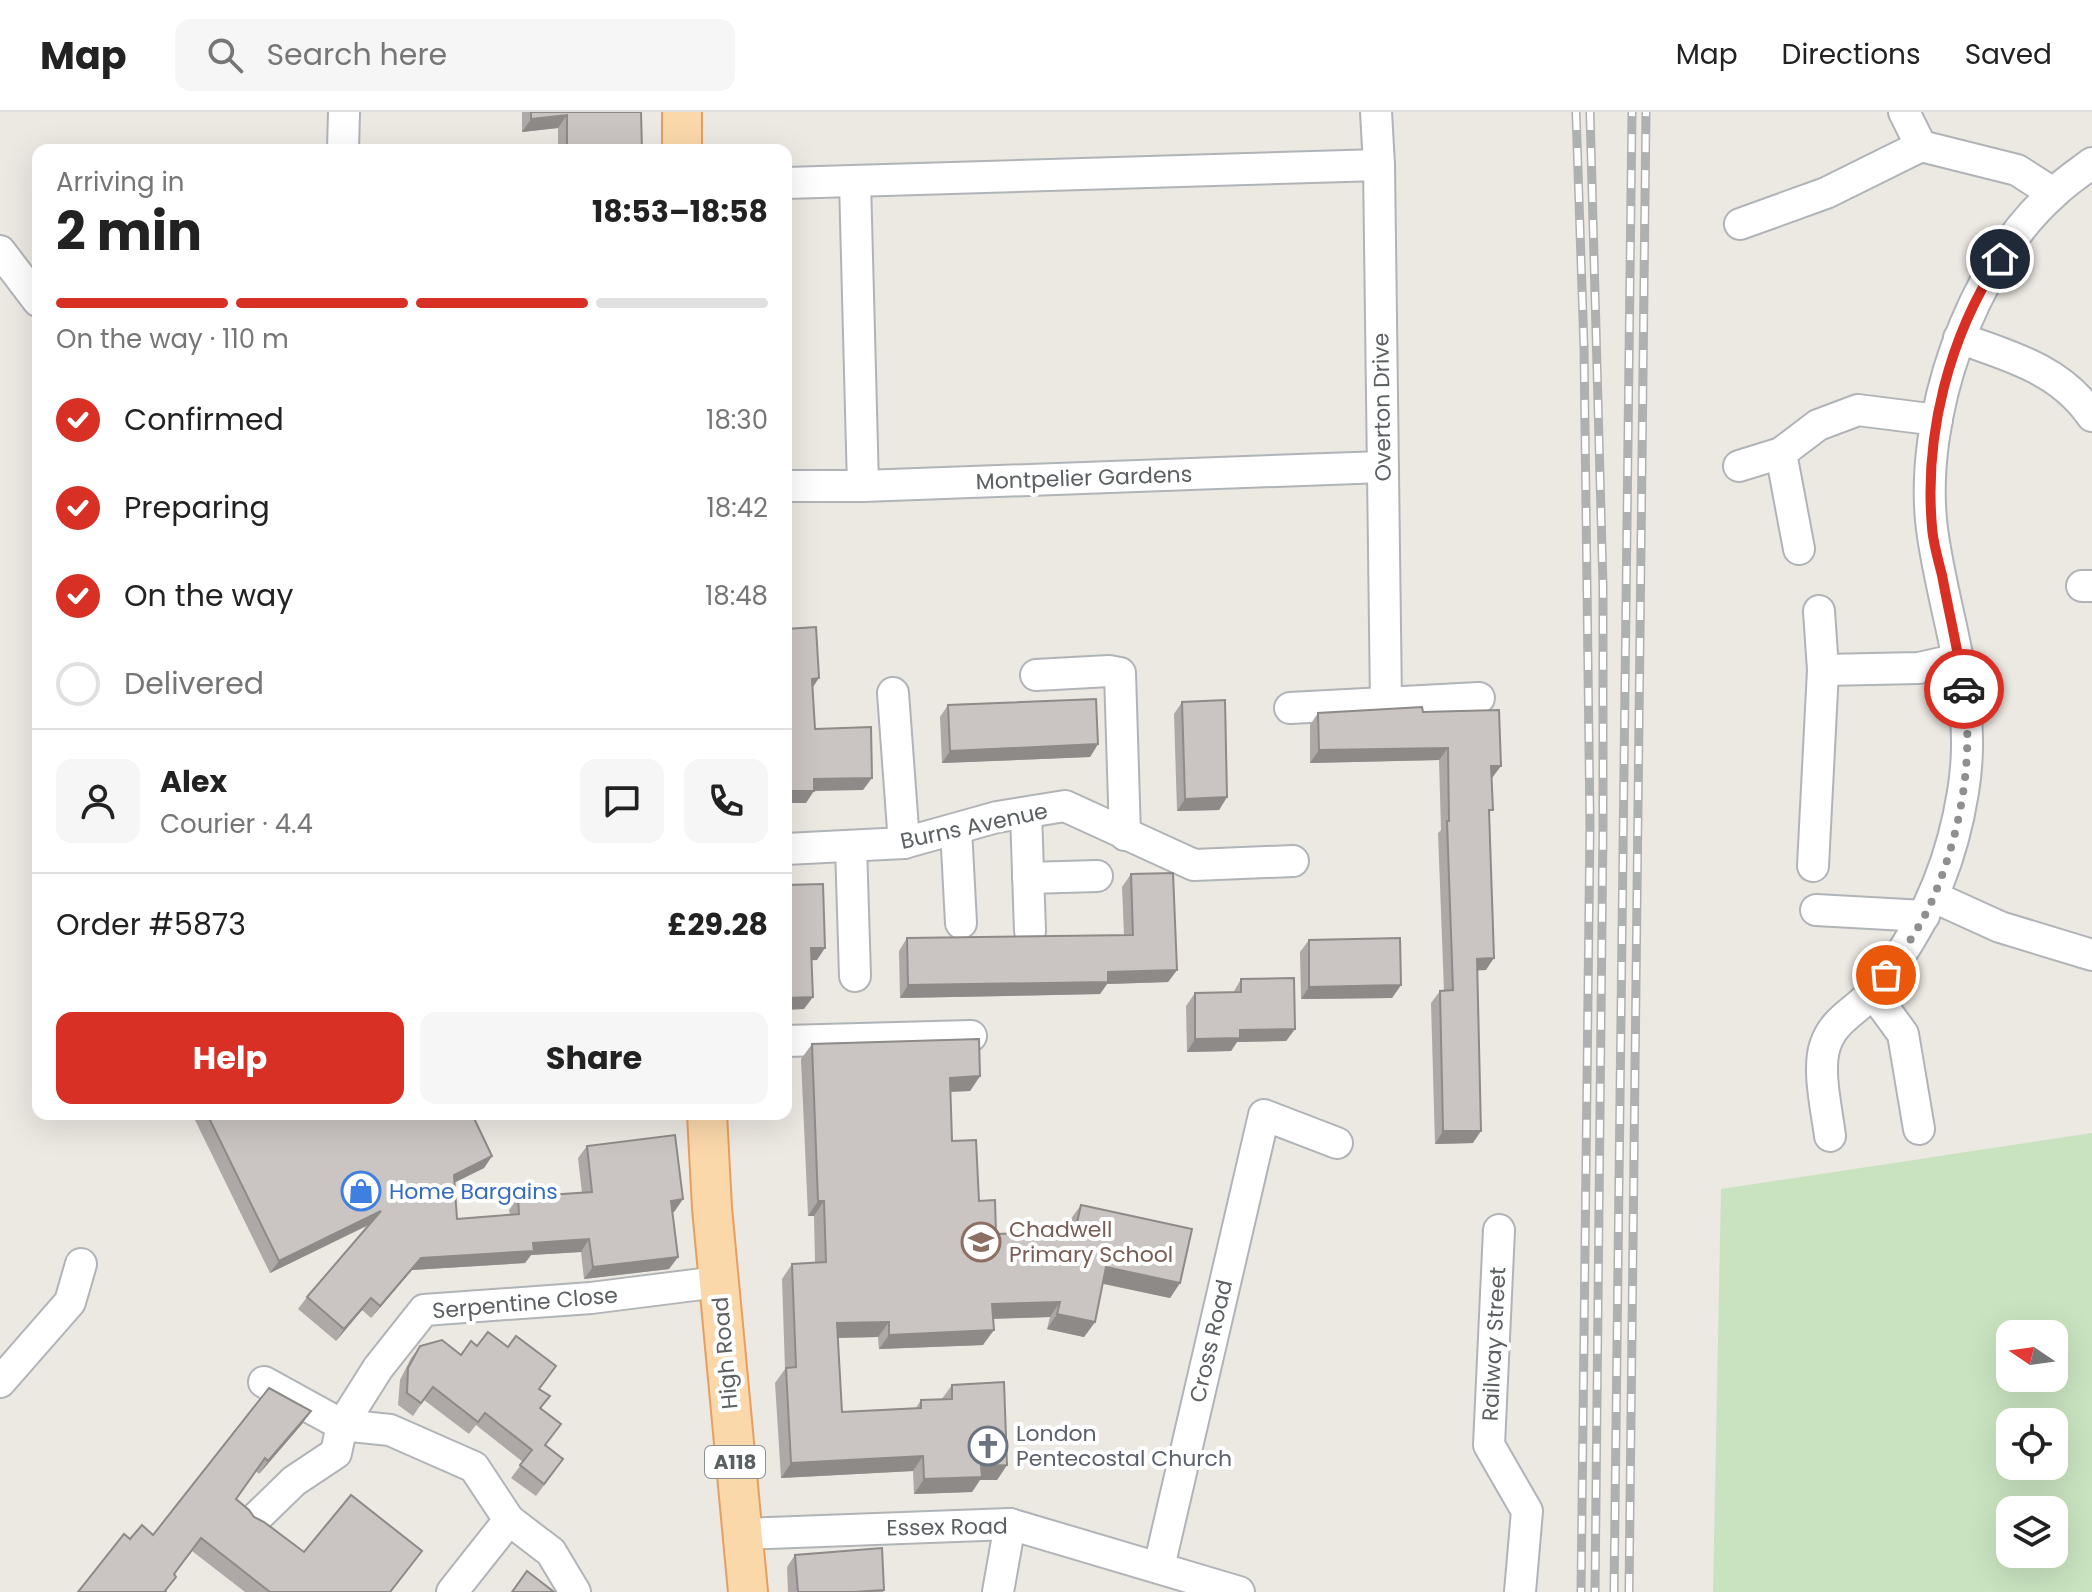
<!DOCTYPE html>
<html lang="en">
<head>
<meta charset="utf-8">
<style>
	:root { --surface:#fff; --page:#f6f6f6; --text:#222; --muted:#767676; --line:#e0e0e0; --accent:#d93025 }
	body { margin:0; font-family:Poppins,sans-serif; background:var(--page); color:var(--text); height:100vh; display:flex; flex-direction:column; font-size:30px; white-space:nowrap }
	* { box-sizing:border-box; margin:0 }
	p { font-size:26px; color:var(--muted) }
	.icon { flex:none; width:44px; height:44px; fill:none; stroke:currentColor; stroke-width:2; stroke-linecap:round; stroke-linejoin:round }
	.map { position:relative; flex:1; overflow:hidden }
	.panel { position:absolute; left:32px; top:32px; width:760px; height:976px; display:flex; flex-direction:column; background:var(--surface); border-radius:16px; box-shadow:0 8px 32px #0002 }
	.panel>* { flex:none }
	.needle { width:52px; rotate:283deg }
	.controls { position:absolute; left:1996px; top:1208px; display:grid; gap:16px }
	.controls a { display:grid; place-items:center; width:72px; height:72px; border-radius:16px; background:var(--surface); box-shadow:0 8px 32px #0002; font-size:40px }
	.pin { position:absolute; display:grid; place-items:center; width:68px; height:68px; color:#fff; margin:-34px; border:4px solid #fff; border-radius:50%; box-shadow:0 2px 8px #0007 }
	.courier { position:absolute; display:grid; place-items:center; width:80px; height:80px; margin:-40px; border:6px solid #d93025; border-radius:50%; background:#fff; color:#222; box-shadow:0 2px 10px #0007 }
	.overview em { font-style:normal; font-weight:700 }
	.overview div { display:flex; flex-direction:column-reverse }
	.overview { display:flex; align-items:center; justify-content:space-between; height:136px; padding:0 24px }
	h1 { font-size:52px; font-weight:700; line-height:60px }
	.bar { display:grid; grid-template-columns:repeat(4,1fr); gap:12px 8px; align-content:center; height:96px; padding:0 24px }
	.bar i { height:10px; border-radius:6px; background:var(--line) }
	.bar .current { background:var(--accent) }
	.bar p { grid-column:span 4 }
	.line { display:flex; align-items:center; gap:20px; padding:0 24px; border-top:2px solid var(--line) }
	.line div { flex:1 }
	.round { display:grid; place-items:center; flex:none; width:84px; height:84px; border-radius:16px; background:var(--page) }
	ol { padding:0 24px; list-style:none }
	li { display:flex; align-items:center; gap:24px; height:88px }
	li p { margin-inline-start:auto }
	li .icon { padding:8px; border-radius:50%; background:var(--accent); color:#fff; stroke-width:4 }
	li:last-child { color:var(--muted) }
	li i { width:44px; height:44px; border:4px solid var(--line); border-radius:50% }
	.cta { display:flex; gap:16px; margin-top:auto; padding:16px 24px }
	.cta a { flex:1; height:92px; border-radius:16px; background:var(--accent); color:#fff; font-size:32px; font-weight:700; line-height:92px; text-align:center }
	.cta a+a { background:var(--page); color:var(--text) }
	header { display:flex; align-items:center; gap:48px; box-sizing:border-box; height:112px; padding:0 40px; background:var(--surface); border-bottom:2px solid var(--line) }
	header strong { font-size:38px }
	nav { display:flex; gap:44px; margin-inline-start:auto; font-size:28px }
	.search { width:560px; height:72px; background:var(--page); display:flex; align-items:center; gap:20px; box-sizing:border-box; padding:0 28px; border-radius:16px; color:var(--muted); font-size:30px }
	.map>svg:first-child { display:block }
	.green { fill:#c9e3c0; fill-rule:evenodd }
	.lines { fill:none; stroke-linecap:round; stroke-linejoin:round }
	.minor-casing { stroke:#b0b4b7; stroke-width:34 }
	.major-casing { stroke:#e89e5f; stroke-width:42 }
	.minor { stroke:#fff; stroke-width:30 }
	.major { stroke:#fad8aa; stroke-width:38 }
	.rail-casing { stroke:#afb0b0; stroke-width:9 }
	.rail { stroke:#fff; stroke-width:6; stroke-dasharray:18; stroke-linecap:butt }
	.wall { fill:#aea9a7 }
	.shaded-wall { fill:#8d8a88 }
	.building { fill:#cac5c2; stroke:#8d8a88; stroke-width:2 }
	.done { stroke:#8e908f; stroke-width:8; stroke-dasharray:0 14.4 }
	.route { stroke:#d93025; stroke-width:10 }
	.labels { text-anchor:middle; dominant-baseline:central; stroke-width:8; stroke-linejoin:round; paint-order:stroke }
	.shield { fill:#fff; stroke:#8c9091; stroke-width:2 }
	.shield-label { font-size:20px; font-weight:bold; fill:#5b6062 }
	.street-label { font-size:22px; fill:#5b6062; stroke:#fff }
	.shop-label { font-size:22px; fill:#366cbe; stroke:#fff; text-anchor:start }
	.education-label { font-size:22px; fill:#785e54; stroke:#fff; text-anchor:start }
	.worship-label { font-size:22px; fill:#5b616d; stroke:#fff; text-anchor:start }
</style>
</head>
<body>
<header>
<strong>Map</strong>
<div class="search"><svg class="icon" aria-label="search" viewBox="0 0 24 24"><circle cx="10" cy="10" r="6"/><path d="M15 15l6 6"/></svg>Search here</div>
<nav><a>Map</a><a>Directions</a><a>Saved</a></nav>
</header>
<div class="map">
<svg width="2092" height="1480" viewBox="0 0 2092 1480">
	<rect width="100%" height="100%" fill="#ece8e2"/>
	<path class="green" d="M2092,1021V1480H1713L1721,1077ZM2010,1222H2054V1266H2010ZM2010,1310H2054V1354H2010ZM2010,1398H2054V1442H2010Z"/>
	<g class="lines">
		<defs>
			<g id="minor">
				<polyline points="1376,0 1379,53 1386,591"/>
				<polyline points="1904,0 1921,34"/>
				<polyline points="343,38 344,0"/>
				<polyline points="855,69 863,374"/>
				<polyline points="786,71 1379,53"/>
				<polyline points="1740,112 1826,81 1921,34 2017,58 2053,81"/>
				<polyline points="0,139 38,189"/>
				<path d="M1959,226C2009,244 2060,257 2092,304"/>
				<polyline points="1781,341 1799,437"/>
				<polyline points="1739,354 1781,341 1818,313 1858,298 1937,308"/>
				<polyline points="786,374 863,374 1383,355"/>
				<polyline points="2082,474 2092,474"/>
				<polyline points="1823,558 1919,556 1959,547"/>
				<polyline points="1036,563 1109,559 1120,561 1125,723"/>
				<polyline points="893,581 904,731"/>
				<polyline points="1290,596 1479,586"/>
				<polyline points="1026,701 1030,819"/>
				<polyline points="956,717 961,811"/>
				<polyline points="851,734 855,864"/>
				<polyline points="786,737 904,731 997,705 1065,694 1194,753 1293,749"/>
				<polyline points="1813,754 1823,558 1819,499"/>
				<polyline points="1028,766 1097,764"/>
				<polyline points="1934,785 2000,815 2092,843"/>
				<polyline points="1816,798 1924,804"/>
				<polyline points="1873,881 1903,922 1919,1017"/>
				<polyline points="786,929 971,924"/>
				<path d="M1830,1024C1827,999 1817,958 1825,934C1833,908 1855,900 1872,881C1880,873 1887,861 1894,852C1931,800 1953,743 1963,680C1979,585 1944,508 1932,417C1918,307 1970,155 2054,81C2065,70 2079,61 2092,51"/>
				<polyline points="1499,1118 1489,1333 1527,1399 1520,1480"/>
				<polyline points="0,1270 70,1190 81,1152"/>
				<polyline points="264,1270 342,1313 390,1318 474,1355 509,1408 452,1480"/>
				<polyline points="257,1405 294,1369 336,1341 342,1313 378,1256 424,1198 591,1186 718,1170"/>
				<polyline points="509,1408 551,1440 575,1480"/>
				<polyline points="742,1422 1010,1412 1239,1480"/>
				<polyline points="1159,1455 1264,1003 1337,1031"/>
				<polyline points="998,1480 1010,1412"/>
			</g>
			<g id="major">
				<polyline points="682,0 682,38"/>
				<polyline points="707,1002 712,1096 748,1480"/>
			</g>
		</defs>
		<use href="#minor" class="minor-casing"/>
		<use href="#major" class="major-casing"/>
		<use href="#minor" class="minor"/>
		<use href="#major" class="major"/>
		<defs>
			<g id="rail">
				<polyline points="1576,0 1584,236 1590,714 1581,1480"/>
				<polyline points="1590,0 1603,474 1603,714 1595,1480"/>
				<polyline points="1614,1480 1632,0"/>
				<polyline points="1629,1480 1646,0"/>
			</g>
		</defs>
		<use href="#rail" class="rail-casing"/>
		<use href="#rail" class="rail"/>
	</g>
	<g class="wall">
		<polygon points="522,0 641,0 642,38 558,38 558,16 522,20"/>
		<polygon points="1182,590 1227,685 1219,698 1177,699 1174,602"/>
		<polygon points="948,593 1098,632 1090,645 942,651 940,605"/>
		<polygon points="1423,600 1492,666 1489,703 1486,858 1477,858 1473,1031 1435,1032 1431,891 1440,879 1444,879 1438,721 1441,718 1439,648 1310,651 1310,613 1318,601"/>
		<polygon points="1131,762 1177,858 1168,870 1107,872 1100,882 900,886 899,839 907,826 1124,823 1122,775"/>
		<polygon points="1309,828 1401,873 1392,886 1301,887 1300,840"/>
		<polygon points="1241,867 1295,917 1286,929 1237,930 1231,939 1187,940 1186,894 1195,881 1233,881"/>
		<polygon points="812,932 980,964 970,979 950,980 952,1029 979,1089 996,1122 1068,1119 1070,1108 1081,1093 1180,1171 1170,1186 1103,1172 1095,1210 1084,1225 1047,1217 1050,1205 993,1207 983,1233 879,1237 878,1225 838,1226 842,1300 916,1296 921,1288 941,1288 952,1273 1007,1353 997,1368 980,1368 972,1380 914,1382 913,1359 781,1366 775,1271 785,1257 782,1167 792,1152 815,1151 814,1104 808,1104 801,947"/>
		<polygon points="192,1002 472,1002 492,1044 484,1056 454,1071 457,1107 510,1103 509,1098 518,1085 582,1081 578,1046 587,1034 683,1087 674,1100 672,1100 678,1145 669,1157 584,1167 581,1140 531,1143 525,1151 412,1158 371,1206 362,1198 336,1229 298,1197 307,1185 369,1113 270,1161"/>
		<polygon points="420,1234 461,1243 540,1277 546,1333 555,1359 536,1384 511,1366 523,1350 476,1313 469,1322 424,1288 413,1304 398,1293 400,1268 411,1246"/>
		<polygon points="311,1299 302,1312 259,1362 256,1359 236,1387 254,1405 304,1440 413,1451 391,1480 245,1480 192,1439 174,1463 130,1427 153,1423"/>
		<polygon points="795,1443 884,1478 883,1480 788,1480 787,1455"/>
	</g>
	<g class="shaded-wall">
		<polygon points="567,3 558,16 522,20 531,7"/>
		<polygon points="819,566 811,578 812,567"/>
		<polygon points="1098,632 1090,645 942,651 950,639"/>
		<polygon points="1448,636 1439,648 1310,651 1319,638"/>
		<polygon points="1491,654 1501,654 1492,666"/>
		<polygon points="872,666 863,678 814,679 806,691 786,691 786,679 814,667"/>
		<polygon points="1227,685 1219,698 1177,699 1185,687"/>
		<polygon points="811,836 825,836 817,848 802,849"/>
		<polygon points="1494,846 1486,858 1469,859 1477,847"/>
		<polygon points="1177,858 1168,870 1107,872 1100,882 900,886 908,873 1108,860"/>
		<polygon points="1401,873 1392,886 1301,887 1309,875"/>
		<polygon points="813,885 804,897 786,898 786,886"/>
		<polygon points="1295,917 1286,929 1237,930 1231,939 1187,940 1195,927 1240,918"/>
		<polygon points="980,964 970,979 940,980 950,966"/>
		<polygon points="1443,1019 1481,1019 1473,1031 1435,1032"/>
		<polygon points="492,1044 484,1056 445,1075 454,1063"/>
		<polygon points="683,1087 674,1100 662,1101 671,1089"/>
		<polygon points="818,1089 824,1089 814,1104 808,1104"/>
		<polygon points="381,1099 372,1111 270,1161 279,1149"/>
		<polygon points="589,1127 581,1140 531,1143 525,1151 412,1158 371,1206 380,1194 421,1146 533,1131"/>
		<polygon points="678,1145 669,1157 584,1167 593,1155"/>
		<polygon points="1106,1155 1180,1171 1170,1186 1096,1170"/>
		<polygon points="371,1186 362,1198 336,1229 344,1217"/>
		<polygon points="1060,1190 1050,1205 982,1207 992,1192"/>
		<polygon points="1057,1202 1095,1210 1084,1225 1047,1217"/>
		<polygon points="889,1210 878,1225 827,1226 837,1211"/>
		<polygon points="994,1218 983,1233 879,1237 889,1223"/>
		<polygon points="311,1299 302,1312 259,1362 268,1349"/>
		<polygon points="923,1344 913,1359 781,1366 791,1351"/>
		<polygon points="1007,1353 997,1368 980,1368 972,1380 914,1382 924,1367 981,1354"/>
	</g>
	<g class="building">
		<polygon points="531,0 641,0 642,38 567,38 567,3 531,7"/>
		<polygon points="816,515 819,566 812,567 815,617 871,615 872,666 814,667 814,679 786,679 786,517"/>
		<polygon points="1096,587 1098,632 950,639 948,593"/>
		<polygon points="1225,588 1227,685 1185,687 1182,590"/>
		<polygon points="1422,595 1423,600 1499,598 1501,654 1491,654 1493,698 1489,698 1494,846 1477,847 1481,1019 1443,1019 1440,879 1453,878 1447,709 1449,709 1448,636 1319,638 1318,601"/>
		<polygon points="1173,761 1177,858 1108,860 1108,870 908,873 907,826 1133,823 1131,762"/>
		<polygon points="823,772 825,836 811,836 813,885 786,886 786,773"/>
		<polygon points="1400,826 1401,873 1309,875 1309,828"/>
		<polygon points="1294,866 1295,917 1240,918 1240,926 1195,927 1195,881 1241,880 1241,867"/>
		<polygon points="979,927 980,964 950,966 952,1029 976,1028 979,1089 995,1088 996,1122 1075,1119 1081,1093 1192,1117 1180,1171 1106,1155 1095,1210 1057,1202 1060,1190 992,1192 994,1218 889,1223 889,1210 837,1211 842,1300 921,1296 921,1288 952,1287 952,1273 1004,1270 1007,1353 981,1354 982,1365 924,1367 923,1344 791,1351 786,1256 796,1255 792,1152 826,1150 824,1089 818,1089 812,932"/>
		<polygon points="207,1002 472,1002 492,1044 454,1063 457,1107 519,1102 518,1085 592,1080 587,1034 675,1023 683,1087 671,1089 678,1145 593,1155 589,1127 533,1131 534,1139 421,1146 380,1194 371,1186 344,1217 307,1185 381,1099 279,1149"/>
		<polygon points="488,1220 508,1235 516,1224 556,1254 539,1277 550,1284 540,1296 561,1312 545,1333 563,1347 544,1372 520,1353 532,1338 485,1301 478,1310 433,1275 421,1291 407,1281 408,1256 420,1234 442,1228 461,1243 471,1229 477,1234"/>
		<polygon points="269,1276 311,1299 268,1349 265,1346 236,1387 249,1398 254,1405 264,1410 304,1440 351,1383 422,1439 390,1480 270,1480 201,1426 174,1462 176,1465 165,1479 166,1480 78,1480 124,1422 130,1427 142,1413 153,1423"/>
		<polygon points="882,1436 884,1478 854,1480 798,1480 795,1443"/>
		<polygon points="527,1459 554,1480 512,1480"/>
	</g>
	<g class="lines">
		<path class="done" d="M1886,863C1904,838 1922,813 1934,784C1961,719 1974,646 1964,577"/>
		<path class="route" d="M1964,577C1958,539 1949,501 1942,463C1938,447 1933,431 1932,415C1924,323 1949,224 2000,147"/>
	</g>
	<defs>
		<symbol id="shop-ring" viewBox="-11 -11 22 22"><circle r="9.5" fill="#fff" stroke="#3f7fe0" stroke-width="1.5"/><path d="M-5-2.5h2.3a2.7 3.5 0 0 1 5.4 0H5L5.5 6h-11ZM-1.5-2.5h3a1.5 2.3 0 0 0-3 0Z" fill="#3f7fe0"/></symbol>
		<symbol id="school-ring" viewBox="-11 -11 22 22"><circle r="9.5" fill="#fff" stroke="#8d6e63" stroke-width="1.5"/><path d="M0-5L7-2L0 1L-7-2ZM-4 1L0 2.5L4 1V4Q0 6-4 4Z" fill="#8d6e63"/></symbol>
		<symbol id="church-ring" viewBox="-11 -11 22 22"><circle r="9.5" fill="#fff" stroke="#6b7280" stroke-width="1.5"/><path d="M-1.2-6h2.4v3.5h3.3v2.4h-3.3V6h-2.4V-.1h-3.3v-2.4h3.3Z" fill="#6b7280"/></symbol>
	</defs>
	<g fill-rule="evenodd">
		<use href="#shop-ring" x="339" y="1057" width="44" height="44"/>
		<use href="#school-ring" x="959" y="1108" width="44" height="44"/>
		<use href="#church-ring" x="966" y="1312" width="44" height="44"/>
	</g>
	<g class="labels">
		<rect class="shield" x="705" y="1334" width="60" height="32" rx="6"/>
		<g class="shield-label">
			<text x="735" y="1350">A118</text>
		</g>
		<g class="street-label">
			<text transform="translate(1382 295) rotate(-91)">Overton Drive</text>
			<text transform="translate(1084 366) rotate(-2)">Montpelier Gardens</text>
			<text transform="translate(974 714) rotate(-12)">Burns Avenue</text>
			<text transform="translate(525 1191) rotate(-5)">Serpentine Close</text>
			<text transform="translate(1211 1229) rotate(-77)">Cross Road</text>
			<text transform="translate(1494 1232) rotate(-87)">Railway Street</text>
			<text transform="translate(725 1241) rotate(-95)">High Road</text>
			<text transform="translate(947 1415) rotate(-1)">Essex Road</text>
		</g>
		<g class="shop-label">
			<text x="389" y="1079">Home Bargains</text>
		</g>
		<g class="education-label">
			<text x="1009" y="1117">Chadwell<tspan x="1009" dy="25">Primary School</tspan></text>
		</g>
		<g class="worship-label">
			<text x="1016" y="1321">London<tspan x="1016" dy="25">Pentecostal Church</tspan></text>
		</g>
	</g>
</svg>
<div class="controls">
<a><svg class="needle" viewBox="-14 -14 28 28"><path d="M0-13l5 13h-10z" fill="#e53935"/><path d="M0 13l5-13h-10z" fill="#767676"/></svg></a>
<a><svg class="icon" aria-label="locate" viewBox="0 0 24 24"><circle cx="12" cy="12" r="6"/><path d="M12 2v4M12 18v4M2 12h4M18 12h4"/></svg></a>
<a><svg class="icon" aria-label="layers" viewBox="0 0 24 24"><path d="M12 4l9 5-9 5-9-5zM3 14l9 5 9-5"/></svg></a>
</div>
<div class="pin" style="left:1886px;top:863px;background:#ea580c"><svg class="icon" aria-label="bag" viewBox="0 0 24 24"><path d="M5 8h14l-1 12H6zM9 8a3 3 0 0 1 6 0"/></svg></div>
<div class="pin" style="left:2000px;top:147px;background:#1f2937"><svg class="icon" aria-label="home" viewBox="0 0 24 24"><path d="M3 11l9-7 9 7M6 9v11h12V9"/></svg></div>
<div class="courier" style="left:1964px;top:577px"><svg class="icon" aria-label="car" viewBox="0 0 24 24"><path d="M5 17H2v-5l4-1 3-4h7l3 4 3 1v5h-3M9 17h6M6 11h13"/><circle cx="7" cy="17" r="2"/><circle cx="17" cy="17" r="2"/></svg></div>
<section class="panel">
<div class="overview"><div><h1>2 min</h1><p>Arriving in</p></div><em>18:53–18:58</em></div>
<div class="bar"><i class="current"></i><i class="current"></i><i class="current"></i><i></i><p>On the way · 110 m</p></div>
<ol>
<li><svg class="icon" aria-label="check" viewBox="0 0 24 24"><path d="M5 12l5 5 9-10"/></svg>Confirmed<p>18:30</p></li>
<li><svg class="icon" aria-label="check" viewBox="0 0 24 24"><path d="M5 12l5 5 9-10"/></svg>Preparing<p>18:42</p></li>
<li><svg class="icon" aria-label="check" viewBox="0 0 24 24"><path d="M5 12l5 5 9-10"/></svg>On the way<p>18:48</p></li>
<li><i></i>Delivered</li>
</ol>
<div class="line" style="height:144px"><a class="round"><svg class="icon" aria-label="person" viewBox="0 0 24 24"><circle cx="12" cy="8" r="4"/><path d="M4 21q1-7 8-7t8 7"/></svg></a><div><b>Alex</b><p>Courier · 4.4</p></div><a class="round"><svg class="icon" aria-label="chat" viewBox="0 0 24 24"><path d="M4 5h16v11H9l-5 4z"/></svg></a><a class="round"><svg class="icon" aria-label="phone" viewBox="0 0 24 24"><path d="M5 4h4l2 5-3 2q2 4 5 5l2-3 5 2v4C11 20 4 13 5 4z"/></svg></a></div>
<div class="line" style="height:104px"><div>Order #5873</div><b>£29.28</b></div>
<div class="cta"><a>Help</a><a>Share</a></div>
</section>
</div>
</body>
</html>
